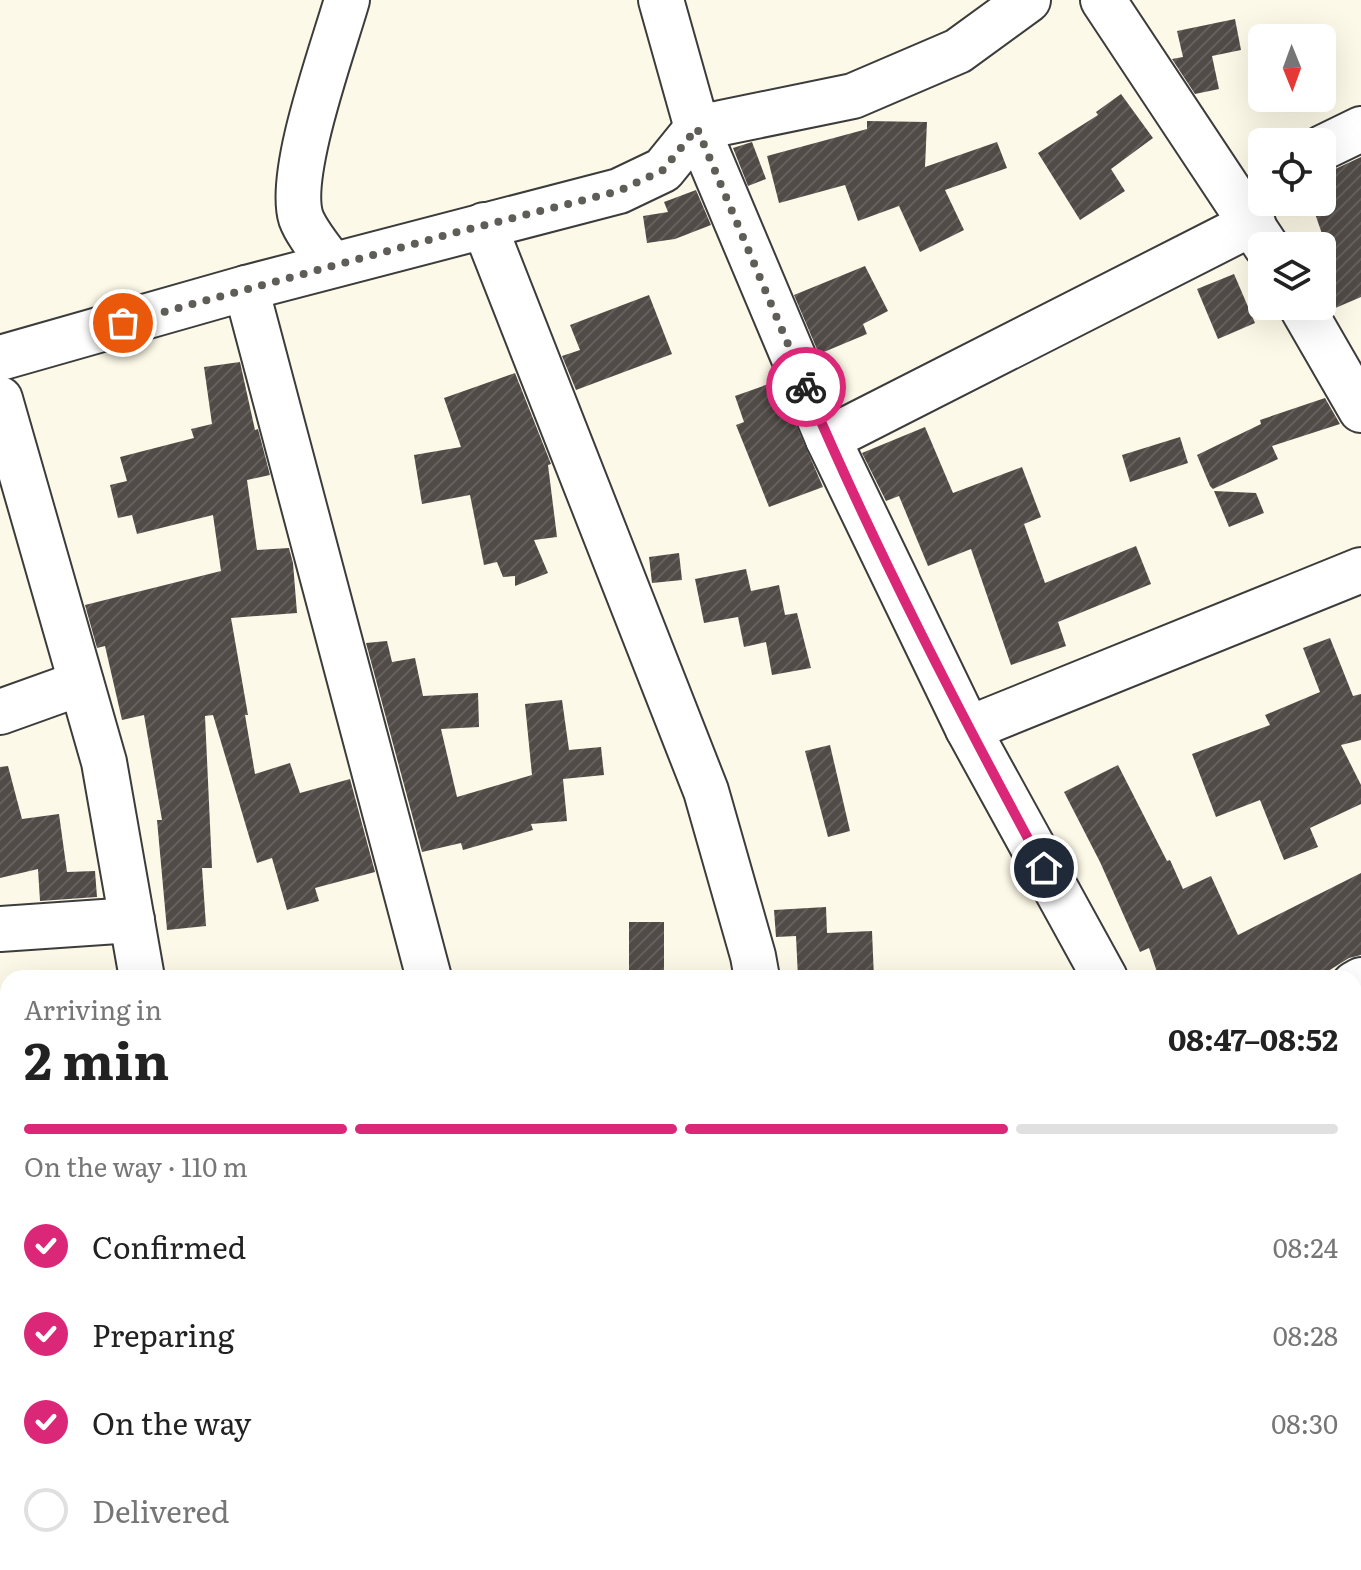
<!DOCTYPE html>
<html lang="en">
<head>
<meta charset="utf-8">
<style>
	:root { --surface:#fff; --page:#f6f6f6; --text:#222; --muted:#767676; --line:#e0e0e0; --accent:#db2777 }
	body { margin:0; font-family:Literata,serif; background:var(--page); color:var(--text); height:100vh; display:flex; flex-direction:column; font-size:30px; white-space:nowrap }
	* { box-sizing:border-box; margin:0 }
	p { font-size:26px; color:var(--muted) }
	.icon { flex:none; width:44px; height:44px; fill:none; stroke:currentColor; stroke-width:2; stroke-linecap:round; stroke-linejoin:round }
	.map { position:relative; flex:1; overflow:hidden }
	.side { position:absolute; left:0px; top:970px; width:1362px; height:600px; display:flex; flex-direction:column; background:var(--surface); border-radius:24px 24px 0 0; box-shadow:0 8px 32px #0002 }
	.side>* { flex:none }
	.needle { width:52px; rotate:179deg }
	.tools { position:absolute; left:1248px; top:24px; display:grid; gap:16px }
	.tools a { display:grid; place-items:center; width:88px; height:88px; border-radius:12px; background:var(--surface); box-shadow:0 8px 32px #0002; font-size:40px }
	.pin { position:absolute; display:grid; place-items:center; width:68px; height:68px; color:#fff; margin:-34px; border:4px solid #fff; border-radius:50%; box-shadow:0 2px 8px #0007 }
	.courier { position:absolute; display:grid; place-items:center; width:80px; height:80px; margin:-40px; border:6px solid #db2777; border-radius:50%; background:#fff; color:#222; box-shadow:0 2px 10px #0007 }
	.headline em { font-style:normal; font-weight:700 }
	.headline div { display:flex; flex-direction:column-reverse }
	.headline { display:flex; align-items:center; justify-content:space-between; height:136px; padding:0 24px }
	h1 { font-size:52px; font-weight:700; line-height:60px }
	.bar { display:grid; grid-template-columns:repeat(4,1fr); gap:12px 8px; align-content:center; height:96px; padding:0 24px }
	.bar i { height:10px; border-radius:6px; background:var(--line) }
	.bar .on { background:var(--accent) }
	.bar p { grid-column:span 4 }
	ol { padding:0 24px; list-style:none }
	li { display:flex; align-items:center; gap:24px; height:88px }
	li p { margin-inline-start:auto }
	li .icon { padding:8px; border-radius:50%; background:var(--accent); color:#fff; stroke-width:4 }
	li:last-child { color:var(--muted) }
	li i { width:44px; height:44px; border:4px solid var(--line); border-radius:50% }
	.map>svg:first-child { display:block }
	.building { fill:url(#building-hatch) }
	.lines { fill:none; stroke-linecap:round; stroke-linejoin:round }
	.minor-casing { stroke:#3c3c3c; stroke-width:48 }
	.minor { stroke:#fff; stroke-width:44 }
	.done { stroke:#5e5d57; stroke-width:8; stroke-dasharray:0 14.4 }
	.route { stroke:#db2777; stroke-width:10 }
</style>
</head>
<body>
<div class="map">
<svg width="1361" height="1570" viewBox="0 0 1361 1570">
	<defs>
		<pattern id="building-hatch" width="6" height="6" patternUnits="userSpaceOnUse" patternTransform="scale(2)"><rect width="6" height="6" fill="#514b47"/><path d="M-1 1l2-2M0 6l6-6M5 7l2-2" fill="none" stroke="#65605d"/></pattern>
	</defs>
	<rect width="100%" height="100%" fill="#fdf9e8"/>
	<g class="building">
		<polygon points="1235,19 1241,50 1212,56 1219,89 1195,94 1172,59 1183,57 1177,31"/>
		<polygon points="1121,94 1153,138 1111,169 1125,191 1080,220 1038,153 1098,115 1096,112"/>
		<polygon points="867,121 927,122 925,167 997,142 1007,168 945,190 964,230 920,252 899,206 858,221 845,185 779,203 767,156 867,129"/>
		<polygon points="752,142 766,179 748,186 733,148"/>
		<polygon points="1361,157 1361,297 1333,309 1322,283 1322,257 1329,254 1311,202 1322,202 1322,173 1333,170"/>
		<polygon points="696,190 711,225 675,239 647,243 643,216 668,212 664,202"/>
		<polygon points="865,266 888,311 863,324 867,334 819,354 794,295"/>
		<polygon points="1234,274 1255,323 1218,339 1197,289"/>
		<polygon points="649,295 672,354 576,390 562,356 580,350 570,325"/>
		<polygon points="240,362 255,430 258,429 270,475 247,480 257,550 289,548 293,563 297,613 231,618 248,715 245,715 255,774 290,763 300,793 350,779 375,872 315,888 319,901 287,910 272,858 257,863 213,715 205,716 212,868 202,868 206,926 167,930 157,820 162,820 144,715 122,720 105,646 97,648 85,605 221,571 213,515 137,534 132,515 118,518 110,485 127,481 120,457 194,438 191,429 212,424 204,367"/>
		<polygon points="515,373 551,464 548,465 557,537 534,540 548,573 515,586 515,576 503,577 497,562 484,565 470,495 422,504 414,455 461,447 444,398"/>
		<polygon points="777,381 823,487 769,507 736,425 744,422 735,396"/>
		<polygon points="1325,398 1340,424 1272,446 1278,459 1213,489 1210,486 1197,455 1261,424 1260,420"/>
		<polygon points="925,427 953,493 1022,467 1041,517 1024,524 1045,583 1136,546 1151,584 1058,622 1066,646 1011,665 971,549 928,566 899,496 886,501 862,453"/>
		<polygon points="1180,437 1188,463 1130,482 1122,455"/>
		<polygon points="1214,491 1256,493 1264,513 1229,527"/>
		<polygon points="679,553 682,580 652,583 649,557"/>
		<polygon points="746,569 751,591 779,585 785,615 797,613 811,668 772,675 766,642 744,647 738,617 704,623 695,579"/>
		<polygon points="1330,638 1353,696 1361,694 1361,740 1341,745 1361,785 1361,804 1310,828 1318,847 1284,860 1260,800 1216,817 1192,754 1270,725 1265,715 1320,692 1303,648"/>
		<polygon points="387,641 392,662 415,658 423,696 478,693 479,727 441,729 457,797 532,775 525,704 562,700 569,750 601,747 604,775 563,779 567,821 531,824 533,830 463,850 461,843 422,852 366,643"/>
		<polygon points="830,745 850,831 828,837 805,751"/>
		<polygon points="1118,765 1167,861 1170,860 1183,889 1211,876 1238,935 1361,873 1361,955 1349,958 1317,978 1159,978 1149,948 1140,952 1100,862 1064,792"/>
		<polygon points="8,766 22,819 59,814 67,872 95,871 97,897 40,901 38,869 0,878 0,767"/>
		<polygon points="826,907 827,933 872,931 874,978 798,978 796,936 776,937 774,910"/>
		<rect x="629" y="922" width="35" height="56"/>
	</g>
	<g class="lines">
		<defs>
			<g id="minor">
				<polyline points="661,0 697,128 828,439 968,729 1105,978"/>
				<polyline points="1103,0 1266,246"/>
				<polyline points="1322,148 1361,129"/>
				<polyline points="484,225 706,791 753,956 757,978"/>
				<path d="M332,265C322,251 307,234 301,218C287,174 333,49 347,0"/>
				<polyline points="246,288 429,978"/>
				<polyline points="1301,306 1361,410"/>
				<polyline points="0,358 246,288 619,191 663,170 697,128 853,96 958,51 1028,0"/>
				<polyline points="0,399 104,762 142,978"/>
				<polyline points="828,439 1253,223"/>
				<polyline points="0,712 81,683"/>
				<polyline points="968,729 1361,570"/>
				<polyline points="0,929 132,920"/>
				<polyline points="1354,984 1361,980"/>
				<polyline points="0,1495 8,1507"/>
				<polyline points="1354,1537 1361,1546"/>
				<polyline points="26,1562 28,1570"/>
				<polyline points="214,1562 215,1570"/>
				<polyline points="835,1562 839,1570"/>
				<polyline points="551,1570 563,1562"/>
			</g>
		</defs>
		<use href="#minor" class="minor-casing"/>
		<use href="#minor" class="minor"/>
	</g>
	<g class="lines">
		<polyline class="done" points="123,323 454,233 619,191 663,170 697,128 806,387"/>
		<path class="route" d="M806,387C876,551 959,711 1044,868"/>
	</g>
</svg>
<div class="tools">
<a><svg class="needle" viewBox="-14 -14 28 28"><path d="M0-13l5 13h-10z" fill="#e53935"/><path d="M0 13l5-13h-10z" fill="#767676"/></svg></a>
<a><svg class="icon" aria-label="locate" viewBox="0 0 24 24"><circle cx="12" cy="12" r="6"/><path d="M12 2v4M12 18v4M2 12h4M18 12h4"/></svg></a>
<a><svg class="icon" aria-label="layers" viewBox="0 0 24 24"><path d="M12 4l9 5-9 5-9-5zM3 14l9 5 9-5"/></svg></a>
</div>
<div class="pin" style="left:123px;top:323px;background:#ea580c"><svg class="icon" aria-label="bag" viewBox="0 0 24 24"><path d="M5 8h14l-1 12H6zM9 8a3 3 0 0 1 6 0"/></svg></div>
<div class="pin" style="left:1044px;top:868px;background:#1f2937"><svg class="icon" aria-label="home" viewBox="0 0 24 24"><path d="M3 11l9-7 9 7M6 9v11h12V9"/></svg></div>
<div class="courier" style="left:806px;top:387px"><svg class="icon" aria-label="bike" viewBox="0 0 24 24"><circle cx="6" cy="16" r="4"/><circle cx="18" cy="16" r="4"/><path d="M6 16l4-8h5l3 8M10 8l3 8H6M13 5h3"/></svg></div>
<section class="side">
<div class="headline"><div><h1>2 min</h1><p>Arriving in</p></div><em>08:47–08:52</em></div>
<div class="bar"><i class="on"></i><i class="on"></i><i class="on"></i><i></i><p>On the way · 110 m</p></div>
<ol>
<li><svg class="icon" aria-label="check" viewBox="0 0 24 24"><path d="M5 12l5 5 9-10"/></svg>Confirmed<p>08:24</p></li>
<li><svg class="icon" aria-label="check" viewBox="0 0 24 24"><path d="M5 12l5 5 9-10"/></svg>Preparing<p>08:28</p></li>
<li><svg class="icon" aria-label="check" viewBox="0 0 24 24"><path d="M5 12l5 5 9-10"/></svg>On the way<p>08:30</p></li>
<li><i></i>Delivered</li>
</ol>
</section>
</div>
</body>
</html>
